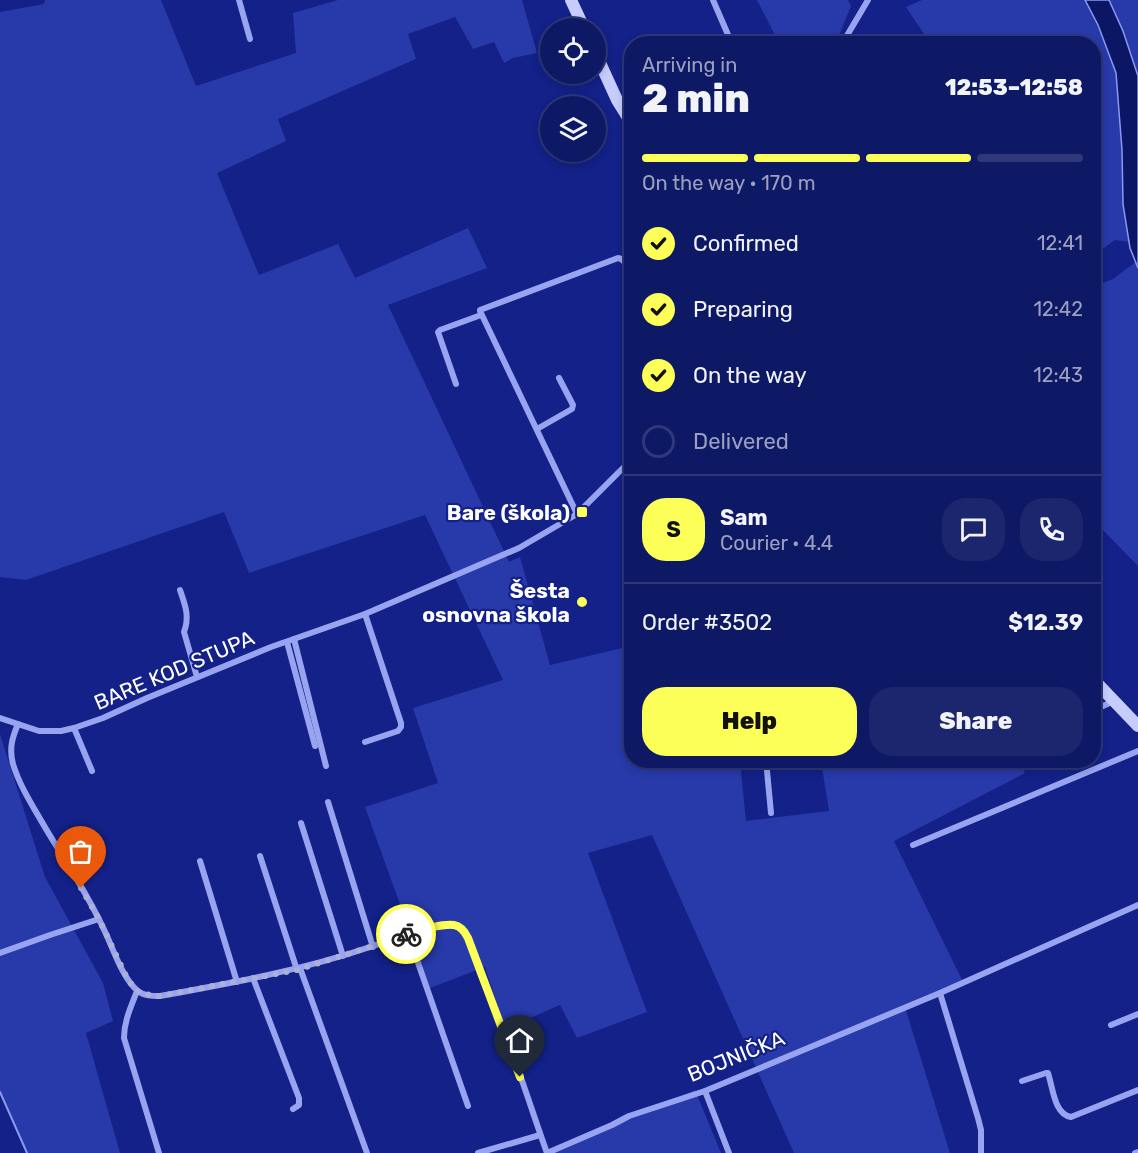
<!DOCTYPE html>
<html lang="en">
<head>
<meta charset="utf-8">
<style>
	:root { --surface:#0e1966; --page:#1c266f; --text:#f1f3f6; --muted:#9ba0bf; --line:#2e387a; --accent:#fbff57 }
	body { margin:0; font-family:Rubik,sans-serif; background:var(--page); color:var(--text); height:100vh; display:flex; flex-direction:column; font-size:22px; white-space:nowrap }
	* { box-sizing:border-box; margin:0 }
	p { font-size:20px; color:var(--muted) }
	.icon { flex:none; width:33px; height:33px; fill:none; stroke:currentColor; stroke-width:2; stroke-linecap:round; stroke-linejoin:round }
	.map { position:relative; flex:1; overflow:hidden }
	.side { position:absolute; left:624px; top:36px; width:477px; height:732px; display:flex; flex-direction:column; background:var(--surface); border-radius:24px; box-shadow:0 3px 9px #0003,0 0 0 2px var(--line) }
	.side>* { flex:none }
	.fabs { position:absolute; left:540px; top:18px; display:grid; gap:12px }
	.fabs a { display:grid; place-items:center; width:66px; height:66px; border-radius:50%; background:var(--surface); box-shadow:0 3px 9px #0003,0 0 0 2px var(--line); font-size:30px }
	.pin { position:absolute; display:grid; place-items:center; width:51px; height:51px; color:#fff; margin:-62px -26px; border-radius:50% 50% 50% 0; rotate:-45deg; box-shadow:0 0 6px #0007 }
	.pin .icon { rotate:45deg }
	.courier { position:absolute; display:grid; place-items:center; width:60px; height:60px; margin:-30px; border:4px solid #fbff57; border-radius:50%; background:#fff; color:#222; box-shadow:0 2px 8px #0007 }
	.overview em { font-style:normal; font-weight:800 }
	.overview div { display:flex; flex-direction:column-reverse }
	.overview { display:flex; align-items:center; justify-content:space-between; height:102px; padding:0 18px }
	h1 { font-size:39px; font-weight:800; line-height:45px }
	.bar { display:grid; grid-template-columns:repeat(4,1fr); gap:9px 6px; align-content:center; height:72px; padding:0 18px }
	.bar i { height:8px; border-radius:4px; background:var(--line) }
	.bar .selected { background:var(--accent) }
	.bar p { grid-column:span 4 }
	.line { display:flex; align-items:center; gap:15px; padding:0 18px; border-top:2px solid var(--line) }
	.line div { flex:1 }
	.round { display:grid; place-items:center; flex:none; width:63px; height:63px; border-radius:24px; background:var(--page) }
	ol { padding:0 18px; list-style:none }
	li { display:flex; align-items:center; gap:18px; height:66px }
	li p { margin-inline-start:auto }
	li .icon { padding:6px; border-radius:50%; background:var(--accent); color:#111; stroke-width:4 }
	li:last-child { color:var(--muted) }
	li i { width:33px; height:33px; border:3px solid var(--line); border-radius:50% }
	.action { display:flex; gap:12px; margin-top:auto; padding:12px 18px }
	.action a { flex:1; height:69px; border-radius:24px; background:var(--accent); color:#111; font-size:24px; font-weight:800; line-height:69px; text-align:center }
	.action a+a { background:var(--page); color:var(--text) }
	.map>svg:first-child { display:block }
	.green { fill:#2839a9 }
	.water { fill:#0b1665; stroke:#8a9af3; stroke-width:1.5 }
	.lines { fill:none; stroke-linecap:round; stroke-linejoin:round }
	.stream { stroke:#8a9af3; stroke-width:2 }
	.minor { stroke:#98a4f0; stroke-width:6 }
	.secondary { stroke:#c6ccfb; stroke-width:12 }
	.done { stroke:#acb1d5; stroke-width:6; stroke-dasharray:0 10.8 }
	.route { stroke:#fbff57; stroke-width:8 }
	.poi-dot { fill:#fbff57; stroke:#132188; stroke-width:2 }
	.labels { text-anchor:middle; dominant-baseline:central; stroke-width:4.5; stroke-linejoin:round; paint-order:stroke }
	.poi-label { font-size:21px; font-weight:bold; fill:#fff; stroke:#132188; text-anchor:end }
	.street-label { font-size:21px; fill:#fff; stroke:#132188 }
</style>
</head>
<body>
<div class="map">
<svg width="1138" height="1153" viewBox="0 0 1138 1153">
	<rect width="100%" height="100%" fill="#132188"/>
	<g class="green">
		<polygon points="45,0 161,0 196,86 296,53 293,13 338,0 522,0 537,53 513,58 504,63 494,42 473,49 455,17 408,34 416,59 278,119 286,141 217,173 259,275 338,244 355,278 468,228 487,268 388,305 509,562 520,557 550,665 631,646 632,760 740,761 746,821 829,811 821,761 1020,761 1025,773 894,841 964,984 905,1007 950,1153 794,1153 652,835 588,853 647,1012 577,1038 560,1005 505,1029 485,967 430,988 365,807 438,783 413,708 503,680 425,515 249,573 224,512 26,580 0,577 0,12 44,4"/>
		<polygon points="757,0 848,0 851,6 836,43 779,43"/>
		<polygon points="922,0 1138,0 1138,234 1129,242 1115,240 1094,255 1094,44 930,43 906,7"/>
		<polygon points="1138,260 1138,566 1094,521 1094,286 1113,279"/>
		<polygon points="0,734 45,877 103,983 113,1021 86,1033 120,1153 27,1153 0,1092"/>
		<polygon points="695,1090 721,1153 546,1153 545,1151"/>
	</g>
	<polygon class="water" points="1085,0 1109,0 1123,31 1138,76 1138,268 1130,248 1123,204 1122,150 1116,73 1098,25"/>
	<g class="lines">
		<polyline class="stream" points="0,1092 27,1153"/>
		<g class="minor">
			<polyline points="239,0 250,39"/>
			<polyline points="713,0 732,44"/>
			<polyline points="842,44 868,0"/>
			<polyline points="456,384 438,332 440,330 481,315"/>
			<polyline points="537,429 572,409 573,405 559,378"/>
			<path d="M577,514L480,311V310L618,258C626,259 628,270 632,277"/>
			<path d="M180,590C185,605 190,616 184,632L197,677"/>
			<polyline points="294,639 326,766"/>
			<polyline points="287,642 315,746"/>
			<polyline points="1094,710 1114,701"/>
			<polyline points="0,718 39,731 61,731 74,728 103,718 147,698 271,647 365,614 519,548 577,514 632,459"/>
			<path d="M18,724C12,738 9,749 13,764C20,787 34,808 46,829C67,864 90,898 107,936C114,952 124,980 138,991C144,996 152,996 160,996C232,983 303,970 373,946C390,940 445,918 460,928C471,935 476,961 480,973C488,994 498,1015 506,1037C521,1075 533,1114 547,1153"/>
			<polyline points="74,728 92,771"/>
			<polyline points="365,742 398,731 401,727 401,723 365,614"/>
			<polyline points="766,760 771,813"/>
			<polyline points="328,802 373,947"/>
			<polyline points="301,823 343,956"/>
			<polyline points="913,845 1138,751"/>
			<polyline points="260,856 297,970"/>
			<polyline points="200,861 237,982"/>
			<polyline points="408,934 468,1106"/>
			<polyline points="0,953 50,935 99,919"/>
			<polyline points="300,968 367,1153"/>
			<polyline points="253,978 299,1098 299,1105 293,1109"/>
			<path d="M137,991C131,1007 124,1021 124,1038L159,1153"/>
			<polyline points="940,993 978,1118 981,1130 981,1153"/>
			<polyline points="1111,1025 1138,1014"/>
			<path d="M1022,1081L1046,1073H1048C1053,1088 1054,1114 1071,1117L1138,1090"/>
			<polyline points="705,1091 729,1153"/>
			<polyline points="478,1153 540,1135"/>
			<polyline points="547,1153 612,1125 629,1116 705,1091 940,993 1138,905"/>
			<polyline points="1135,1153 1138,1152"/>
		</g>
		<g class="secondary">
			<polyline points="571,0 584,28"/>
			<polyline points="596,54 617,100 632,124"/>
			<polyline points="1094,680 1138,726"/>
		</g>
	</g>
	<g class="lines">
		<polyline class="done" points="81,888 99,919 128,980 137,991 143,994 160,996 297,970 373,946 406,934"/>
		<path class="route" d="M406,934C416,931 445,923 454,925C461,926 465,932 468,938L520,1077"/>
	</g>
	<g class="poi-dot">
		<rect x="576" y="506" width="12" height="12" rx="3"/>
		<circle cx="582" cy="602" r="6"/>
	</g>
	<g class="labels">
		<g class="poi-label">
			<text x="570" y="512">Bare (škola)</text>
			<text x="570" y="590">Šesta<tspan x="570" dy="24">osnovna škola</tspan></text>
		</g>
		<g class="street-label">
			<text transform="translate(174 670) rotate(-23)">BARE KOD STUPA</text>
			<text transform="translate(736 1056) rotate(-22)">BOJNIČKA</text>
		</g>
	</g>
</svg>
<div class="fabs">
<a><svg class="icon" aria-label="locate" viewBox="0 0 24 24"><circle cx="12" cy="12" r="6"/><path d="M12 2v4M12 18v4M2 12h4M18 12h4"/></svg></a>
<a><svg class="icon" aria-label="layers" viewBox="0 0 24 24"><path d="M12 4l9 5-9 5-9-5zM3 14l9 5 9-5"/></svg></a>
</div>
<div class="pin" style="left:81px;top:888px;background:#ea580c"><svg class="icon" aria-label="bag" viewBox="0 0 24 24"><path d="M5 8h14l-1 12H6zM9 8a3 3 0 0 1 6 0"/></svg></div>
<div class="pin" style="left:520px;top:1077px;background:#1f2937"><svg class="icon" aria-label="home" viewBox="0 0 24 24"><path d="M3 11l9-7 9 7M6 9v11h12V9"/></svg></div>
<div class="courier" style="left:406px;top:934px"><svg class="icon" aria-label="bike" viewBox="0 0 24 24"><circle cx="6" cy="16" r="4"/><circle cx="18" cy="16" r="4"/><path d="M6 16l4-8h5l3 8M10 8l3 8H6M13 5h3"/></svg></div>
<section class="side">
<div class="overview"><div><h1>2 min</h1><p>Arriving in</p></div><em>12:53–12:58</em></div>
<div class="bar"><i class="selected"></i><i class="selected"></i><i class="selected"></i><i></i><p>On the way · 170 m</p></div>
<ol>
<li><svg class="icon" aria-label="check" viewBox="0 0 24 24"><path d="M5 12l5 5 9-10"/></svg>Confirmed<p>12:41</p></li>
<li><svg class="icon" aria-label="check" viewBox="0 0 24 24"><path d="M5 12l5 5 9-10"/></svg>Preparing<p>12:42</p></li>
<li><svg class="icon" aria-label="check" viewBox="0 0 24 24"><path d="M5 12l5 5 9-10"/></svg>On the way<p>12:43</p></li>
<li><i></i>Delivered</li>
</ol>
<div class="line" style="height:108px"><b class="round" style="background:var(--accent);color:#111">S</b><div><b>Sam</b><p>Courier · 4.4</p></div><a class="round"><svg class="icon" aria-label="chat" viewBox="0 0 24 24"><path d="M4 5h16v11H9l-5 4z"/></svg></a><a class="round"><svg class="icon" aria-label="phone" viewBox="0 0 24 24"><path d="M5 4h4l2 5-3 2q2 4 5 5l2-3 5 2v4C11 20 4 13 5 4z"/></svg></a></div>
<div class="line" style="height:78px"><div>Order #3502</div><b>$12.39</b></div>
<div class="action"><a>Help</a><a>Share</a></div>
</section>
</div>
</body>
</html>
